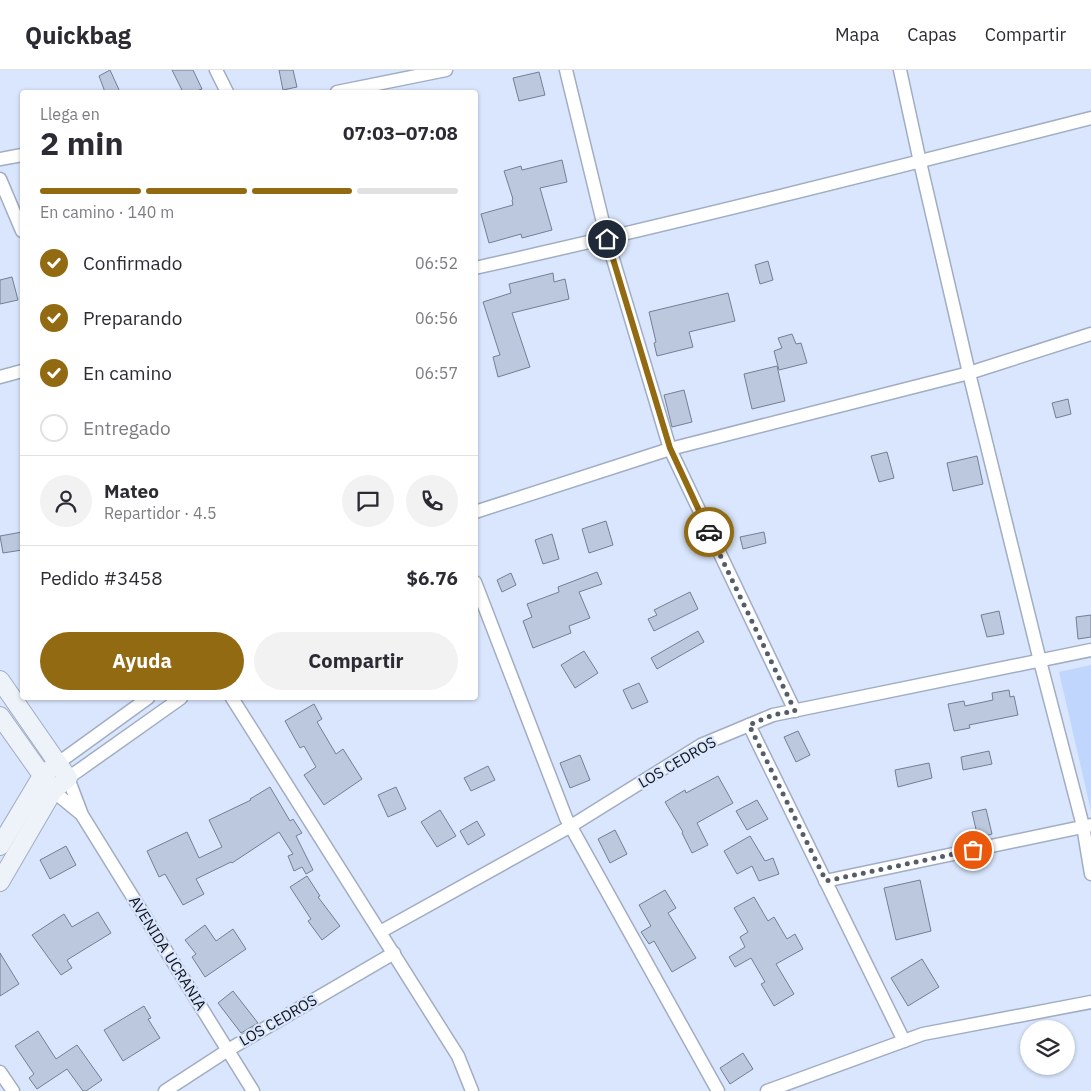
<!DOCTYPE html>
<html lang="es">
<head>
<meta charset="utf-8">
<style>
	:root { --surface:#fff; --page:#f2f2f3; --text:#2b2b33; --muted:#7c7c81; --line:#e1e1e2; --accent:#916a11 }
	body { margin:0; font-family:"IBM Plex Sans",sans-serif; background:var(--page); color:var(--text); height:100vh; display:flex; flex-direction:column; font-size:19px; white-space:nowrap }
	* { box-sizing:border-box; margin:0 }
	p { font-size:16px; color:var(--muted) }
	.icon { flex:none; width:28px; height:28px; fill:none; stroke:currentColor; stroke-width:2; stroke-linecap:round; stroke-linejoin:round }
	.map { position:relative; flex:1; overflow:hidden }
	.drawer { position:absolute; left:20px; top:20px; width:458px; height:610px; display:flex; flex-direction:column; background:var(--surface); border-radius:5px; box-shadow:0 1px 4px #0004 }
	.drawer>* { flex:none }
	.controls { position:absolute; left:1020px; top:950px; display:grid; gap:10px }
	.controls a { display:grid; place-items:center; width:55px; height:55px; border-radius:50%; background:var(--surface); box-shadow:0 1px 4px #0004; font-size:25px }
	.pin { position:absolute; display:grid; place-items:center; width:42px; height:42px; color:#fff; margin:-21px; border:2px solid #fff; border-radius:50%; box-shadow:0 1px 5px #0007 }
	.courier { position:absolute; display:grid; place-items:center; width:50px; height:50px; margin:-25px; border:4px solid #916a11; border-radius:50%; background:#fff; color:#222; box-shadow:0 1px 6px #0007 }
	.headline em { font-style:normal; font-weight:800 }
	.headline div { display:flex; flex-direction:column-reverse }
	.headline { display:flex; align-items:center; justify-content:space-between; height:85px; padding:0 20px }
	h1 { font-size:32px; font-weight:800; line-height:38px }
	.bar { display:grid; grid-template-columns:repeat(4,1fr); gap:8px 5px; align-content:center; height:60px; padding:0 20px }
	.bar i { height:6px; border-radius:4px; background:var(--line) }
	.bar .selected { background:var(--accent) }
	.bar p { grid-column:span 4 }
	.line { display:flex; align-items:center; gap:12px; padding:0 20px; border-top:1px solid var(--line) }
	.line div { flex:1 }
	.round { display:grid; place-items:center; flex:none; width:52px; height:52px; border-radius:26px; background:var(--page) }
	ol { padding:0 20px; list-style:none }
	li { display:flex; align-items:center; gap:15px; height:55px }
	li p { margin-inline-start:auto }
	li .icon { padding:5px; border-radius:50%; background:var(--accent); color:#fff; stroke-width:4 }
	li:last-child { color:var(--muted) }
	li i { width:28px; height:28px; border:2px solid var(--line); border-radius:50% }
	.action { display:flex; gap:10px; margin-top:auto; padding:10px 20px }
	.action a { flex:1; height:58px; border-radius:30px; background:var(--accent); color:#fff; font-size:20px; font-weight:800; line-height:58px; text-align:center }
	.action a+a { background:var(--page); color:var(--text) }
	header { display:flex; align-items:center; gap:30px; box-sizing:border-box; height:70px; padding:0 25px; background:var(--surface); border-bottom:1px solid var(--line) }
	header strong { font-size:24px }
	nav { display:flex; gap:28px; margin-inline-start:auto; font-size:18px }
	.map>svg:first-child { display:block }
	.green { fill:#c1d6fc }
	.building { fill:#bcc8de; stroke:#737f93 }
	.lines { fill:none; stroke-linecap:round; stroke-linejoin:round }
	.minor-casing { stroke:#a1adc2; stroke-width:15 }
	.secondary-casing { stroke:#a1adc2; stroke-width:20 }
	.minor { stroke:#fff; stroke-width:12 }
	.secondary { stroke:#eef2f9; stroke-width:18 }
	.done { stroke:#555d69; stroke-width:5; stroke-dasharray:0 9 }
	.route { stroke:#916a11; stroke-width:6 }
	.labels { text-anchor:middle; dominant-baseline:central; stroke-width:4.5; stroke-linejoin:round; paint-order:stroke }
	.street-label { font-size:15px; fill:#0e131a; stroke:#d9e6fd }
</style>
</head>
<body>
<header>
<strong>Quickbag</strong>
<nav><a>Mapa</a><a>Capas</a><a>Compartir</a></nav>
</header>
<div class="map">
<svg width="1091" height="1021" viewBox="0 0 1091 1021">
	<rect width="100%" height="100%" fill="#d9e6fd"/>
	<polygon class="green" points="1091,595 1091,741 1059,602"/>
	<g class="building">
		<polygon points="110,0 120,22 105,22 99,6"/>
		<polygon points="172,0 193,0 202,19 194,22 183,22"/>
		<polygon points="279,0 293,0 297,17 283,20"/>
		<polygon points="539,2 545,25 519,31 513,8"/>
		<polygon points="562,90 567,112 540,118 552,160 522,168 521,164 489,173 481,144 513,135 512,130 513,129 504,101 521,96 522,100"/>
		<polygon points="768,191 773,210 760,214 755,195"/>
		<polygon points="553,203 554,212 565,209 569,229 512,243 530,297 498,307 493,287 500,285 483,232 511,223 509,214"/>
		<polygon points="12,207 18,230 0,234 0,210"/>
		<polygon points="728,223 735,251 689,262 693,277 657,286 654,273 656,272 649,242"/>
		<polygon points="792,264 796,274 801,273 807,293 779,300 774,281 782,278 778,268"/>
		<polygon points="777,296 785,331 752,339 744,304"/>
		<polygon points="684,320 692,352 672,357 664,325"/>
		<polygon points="1068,329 1071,344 1056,348 1052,333"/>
		<polygon points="887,382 894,408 879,412 871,386"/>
		<polygon points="977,386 983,414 953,421 947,393"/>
		<polygon points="606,451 613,475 589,483 582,459"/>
		<polygon points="22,462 22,480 3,483 0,466"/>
		<polygon points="764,462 766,473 743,479 740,467"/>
		<polygon points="552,464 559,489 543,494 535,470"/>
		<polygon points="597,502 602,514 579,522 590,548 569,556 571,563 533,578 523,551 532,547 527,534 559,522 558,517"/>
		<polygon points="511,503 516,515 502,522 497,510"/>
		<polygon points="690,522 698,539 654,561 648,549 657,545 654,540"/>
		<polygon points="999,541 1004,564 987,567 981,545"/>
		<polygon points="1091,545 1091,567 1078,569 1076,547"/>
		<polygon points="698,561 704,572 657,599 651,588"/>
		<polygon points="584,581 598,603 575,618 561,595"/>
		<polygon points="639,613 648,632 632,639 623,620"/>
		<polygon points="1009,620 1010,627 1014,626 1018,645 969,655 970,658 954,661 948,634 964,631 965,636 993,630 992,623"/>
		<polygon points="314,634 322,649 317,652 336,684 343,679 362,709 324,735 304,705 316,697 304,676 300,678 285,651"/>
		<polygon points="798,661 810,685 796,692 784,667"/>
		<polygon points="989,681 992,694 963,700 961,687"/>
		<polygon points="580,685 590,710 570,718 560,693"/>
		<polygon points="929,693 932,708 898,717 895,700"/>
		<polygon points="488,696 495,710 471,721 464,708"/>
		<polygon points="718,706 733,733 697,753 708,775 692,783 682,763 683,762 665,732 685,720 686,723"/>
		<polygon points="270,717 290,751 293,749 302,763 296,766 313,800 306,804 302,797 294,801 288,786 293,784 279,762 232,793 231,792 196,809 204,824 183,835 165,804 159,807 147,781 187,762 199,788 222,777 209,750 251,730 250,729"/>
		<polygon points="396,717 406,739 388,747 378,725"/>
		<polygon points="757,730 768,749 747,760 736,741"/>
		<polygon points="986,739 992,764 978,768 972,742"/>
		<polygon points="440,740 456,766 437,777 421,752"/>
		<polygon points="477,751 485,765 468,775 460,761"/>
		<polygon points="615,760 627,784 610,793 598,769"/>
		<polygon points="750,766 765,791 773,788 779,804 759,811 752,796 737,804 724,781"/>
		<polygon points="66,776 76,795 50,809 40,790"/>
		<polygon points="307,806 320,826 318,827 340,856 322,870 308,851 311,849 290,817"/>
		<polygon points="920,810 931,861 896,870 884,818"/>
		<polygon points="665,820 676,838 668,843 696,888 672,902 654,871 649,874 641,862 651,856 639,835"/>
		<polygon points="754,827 768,851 774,847 787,869 795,864 803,879 776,894 794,924 774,936 761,914 765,912 751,888 735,897 729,887 745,877 740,867 748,862 734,838"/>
		<polygon points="98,842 111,863 67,890 72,898 61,905 32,865 64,844 72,857"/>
		<polygon points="205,855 216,871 233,859 246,879 205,907 192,887 196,884 185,870"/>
		<polygon points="0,883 19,914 0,926"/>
		<polygon points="922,889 939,917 908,936 891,908"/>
		<polygon points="233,921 258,953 241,963 218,933"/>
		<polygon points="144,936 151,948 148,949 160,968 123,991 104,960"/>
		<polygon points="38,961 56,989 77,975 102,1010 86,1021 83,1021 67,999 37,1019 29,1008 34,1004 15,976"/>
		<polygon points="743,983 753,999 730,1014 720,998"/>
	</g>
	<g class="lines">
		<defs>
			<g id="minor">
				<polyline points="216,0 227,22"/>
				<polyline points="566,0 607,169 670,379 795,641"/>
				<polyline points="900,0 920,92 969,303 1040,591 1083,756 1091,804"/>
				<polyline points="337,22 446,0"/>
				<polyline points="0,89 22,85"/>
				<polyline points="0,109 22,161"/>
				<path d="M475,198C681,152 886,100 1091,48"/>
				<polyline points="0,307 22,301"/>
				<polyline points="475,442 670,379 969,303 1091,264"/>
				<polyline points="475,512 566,748 718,1021"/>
				<polyline points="181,628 68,708 82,745 253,1021"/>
				<polyline points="232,628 458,986 472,1021"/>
				<polyline points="749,655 904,971"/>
				<polyline points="58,693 148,628"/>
				<polyline points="53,721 80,743"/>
				<polyline points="825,811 1091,755"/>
				<polyline points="380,862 571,756 701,675 773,645 1091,580"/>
				<polyline points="0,1002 13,1021"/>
				<polyline points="165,1021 228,980 394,883"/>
				<polyline points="767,1021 923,964 1091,932"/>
			</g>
			<g id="secondary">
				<polyline points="0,610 68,708 53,721 0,812"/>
				<polyline points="0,646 49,715"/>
				<polyline points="0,776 42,706 58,693"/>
			</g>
		</defs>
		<use href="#minor" class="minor-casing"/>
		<use href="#secondary" class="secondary-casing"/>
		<use href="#minor" class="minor"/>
		<use href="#secondary" class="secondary"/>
	</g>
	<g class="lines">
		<polyline class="done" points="709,462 795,641 773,645 749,655 826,811 973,780"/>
		<polyline class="route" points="607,169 670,378 709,462"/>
	</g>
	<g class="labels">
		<g class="street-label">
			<text transform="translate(677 692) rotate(-30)">LOS CEDROS</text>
			<text transform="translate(168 883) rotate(58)">AVENIDA UCRANIA</text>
			<text transform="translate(278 950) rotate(-30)">LOS CEDROS</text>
		</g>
	</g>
</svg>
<div class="controls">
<a><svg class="icon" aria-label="layers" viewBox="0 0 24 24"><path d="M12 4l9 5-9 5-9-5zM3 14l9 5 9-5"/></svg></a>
</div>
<div class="pin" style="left:973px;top:780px;background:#ea580c"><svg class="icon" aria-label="bag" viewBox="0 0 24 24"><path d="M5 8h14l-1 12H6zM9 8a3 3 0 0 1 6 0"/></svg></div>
<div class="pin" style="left:607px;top:169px;background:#1f2937"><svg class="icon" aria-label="home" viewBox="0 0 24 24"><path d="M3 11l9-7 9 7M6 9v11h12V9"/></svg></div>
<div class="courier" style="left:709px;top:462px"><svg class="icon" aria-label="car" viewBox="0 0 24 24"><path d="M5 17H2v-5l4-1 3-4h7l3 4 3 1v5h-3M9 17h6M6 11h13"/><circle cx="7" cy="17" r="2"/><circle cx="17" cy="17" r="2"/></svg></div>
<section class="drawer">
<div class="headline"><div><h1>2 min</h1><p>Llega en</p></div><em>07:03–07:08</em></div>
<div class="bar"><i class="selected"></i><i class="selected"></i><i class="selected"></i><i></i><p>En camino · 140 m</p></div>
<ol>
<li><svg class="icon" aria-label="check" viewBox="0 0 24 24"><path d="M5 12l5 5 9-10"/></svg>Confirmado<p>06:52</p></li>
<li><svg class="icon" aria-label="check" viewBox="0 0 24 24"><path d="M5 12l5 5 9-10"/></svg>Preparando<p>06:56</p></li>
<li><svg class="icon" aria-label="check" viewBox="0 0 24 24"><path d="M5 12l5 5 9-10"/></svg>En camino<p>06:57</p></li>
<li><i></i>Entregado</li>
</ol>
<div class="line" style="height:90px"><a class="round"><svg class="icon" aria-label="person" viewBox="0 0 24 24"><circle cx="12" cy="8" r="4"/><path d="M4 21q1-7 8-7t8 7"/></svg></a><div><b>Mateo</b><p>Repartidor · 4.5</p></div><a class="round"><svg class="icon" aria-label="chat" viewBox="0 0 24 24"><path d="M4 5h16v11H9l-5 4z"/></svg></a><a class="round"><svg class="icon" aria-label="phone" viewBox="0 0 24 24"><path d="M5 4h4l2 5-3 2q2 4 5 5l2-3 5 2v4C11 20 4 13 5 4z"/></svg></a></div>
<div class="line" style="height:65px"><div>Pedido #3458</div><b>$6.76</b></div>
<div class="action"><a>Ayuda</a><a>Compartir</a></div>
</section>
</div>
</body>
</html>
